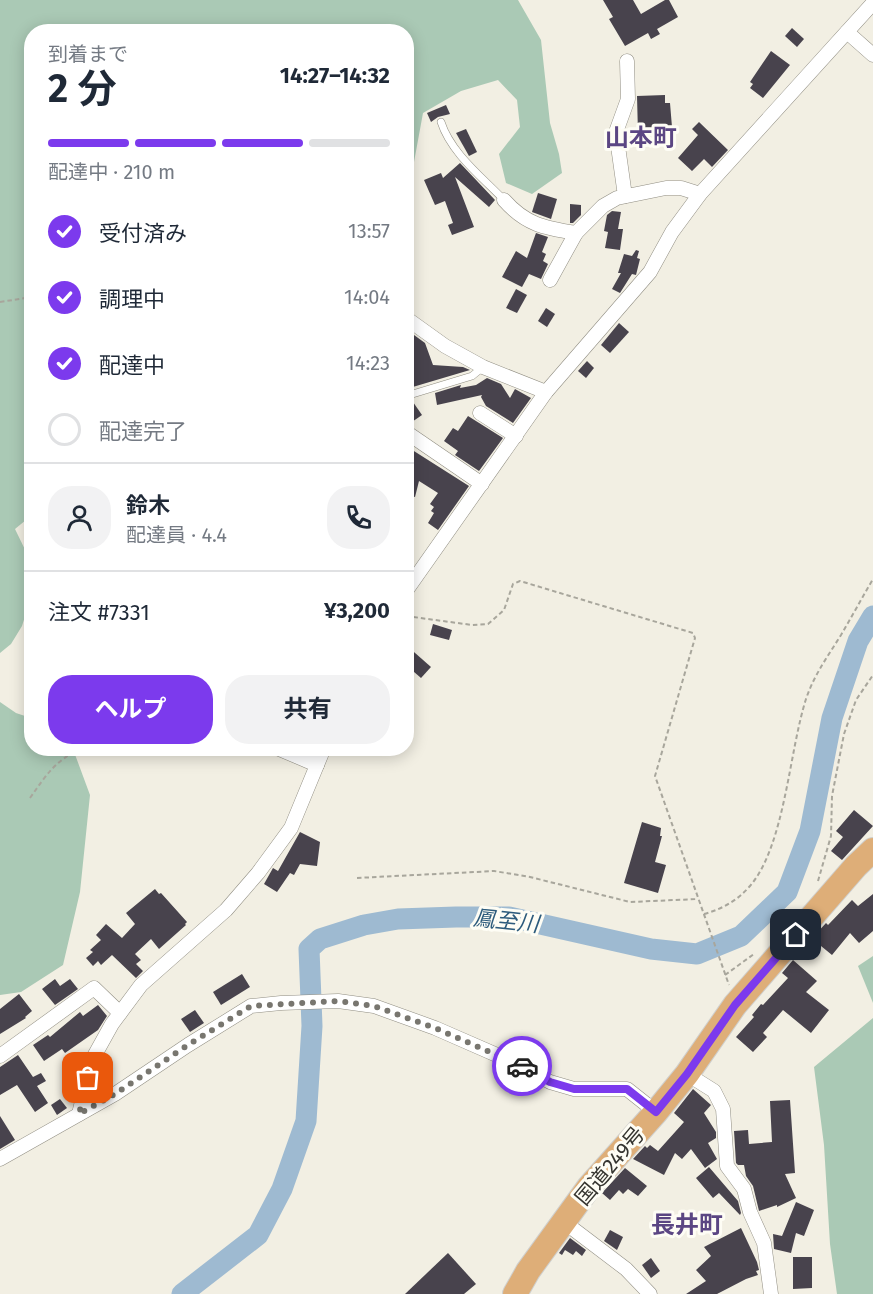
<!DOCTYPE html>
<html lang="ja">
<head>
<meta charset="utf-8">
<style>
	:root { --surface:#fff; --page:#f2f2f3; --text:#1f2937; --muted:#747a83; --line:#e0e1e3; --accent:#7c3aed }
	body { margin:0; font-family:"Fira Sans","Noto Sans JP",sans-serif; background:var(--page); color:var(--text); height:100vh; display:flex; flex-direction:column; font-size:22px; white-space:nowrap }
	* { box-sizing:border-box; margin:0 }
	p { font-size:20px; color:var(--muted) }
	.icon { flex:none; width:33px; height:33px; fill:none; stroke:currentColor; stroke-width:2; stroke-linecap:round; stroke-linejoin:round }
	.map { position:relative; flex:1; overflow:hidden }
	.drawer { position:absolute; left:24px; top:24px; width:390px; height:732px; display:flex; flex-direction:column; background:var(--surface); border-radius:24px; box-shadow:0 3px 15px #0003 }
	.drawer>* { flex:none }
	.pin { position:absolute; display:grid; place-items:center; width:51px; height:51px; color:#fff; margin:-26px; border-radius:12px; box-shadow:0 3px 9px #0006 }
	.courier { position:absolute; display:grid; place-items:center; width:60px; height:60px; margin:-30px; border:4px solid #7c3aed; border-radius:50%; background:#fff; color:#222; box-shadow:0 2px 8px #0007 }
	.summary em { font-style:normal; font-weight:700 }
	.summary div { display:flex; flex-direction:column-reverse }
	.summary { display:flex; align-items:center; justify-content:space-between; height:102px; padding:0 24px }
	h1 { font-size:39px; font-weight:700; line-height:45px }
	.bar { display:grid; grid-template-columns:repeat(4,1fr); gap:9px 6px; align-content:center; height:72px; padding:0 24px }
	.bar i { height:8px; border-radius:4px; background:var(--line) }
	.bar .selected { background:var(--accent) }
	.bar p { grid-column:span 4 }
	.line { display:flex; align-items:center; gap:15px; padding:0 24px; border-top:2px solid var(--line) }
	.line div { flex:1 }
	.round { display:grid; place-items:center; flex:none; width:63px; height:63px; border-radius:24px; background:var(--page) }
	ol { padding:0 24px; list-style:none }
	li { display:flex; align-items:center; gap:18px; height:66px }
	li p { margin-inline-start:auto }
	li .icon { padding:6px; border-radius:50%; background:var(--accent); color:#fff; stroke-width:4 }
	li:last-child { color:var(--muted) }
	li i { width:33px; height:33px; border:3px solid var(--line); border-radius:50% }
	.button { display:flex; gap:12px; margin-top:auto; padding:12px 24px }
	.button a { flex:1; height:69px; border-radius:24px; background:var(--accent); color:#fff; font-size:24px; font-weight:700; line-height:69px; text-align:center }
	.button a+a { background:var(--page); color:var(--text) }
	.map>svg:first-child { display:block }
	.forest { fill:#aac9b5 }
	.lines { fill:none; stroke-linecap:round; stroke-linejoin:round }
	.river { stroke:#9ebad1; stroke-width:21 }
	.building { fill:#48434d }
	.service-casing { stroke:#918e83; stroke-width:8 }
	.minor-casing { stroke:#918e83; stroke-width:15 }
	.trunk-casing { stroke:#cfcfcd; stroke-width:26 }
	.path { stroke:#a8a69c; stroke-width:2; stroke-dasharray:4.5 3; stroke-linecap:butt }
	.service { stroke:#fff; stroke-width:7 }
	.minor { stroke:#fff; stroke-width:14 }
	.trunk { stroke:#deae78; stroke-width:24 }
	.done { stroke:#78766f; stroke-width:6; stroke-dasharray:0 10.8 }
	.route { stroke:#7c3aed; stroke-width:8 }
	.labels { text-anchor:middle; dominant-baseline:central; stroke-width:6; stroke-linejoin:round; paint-order:stroke }
	.street-label { font-size:21px; fill:#363530; stroke:#fefdf5 }
	.water-label { font-size:22px; font-style:italic; fill:#2d5b7c; stroke:#fefdf5 }
	.quarter-label { font-size:24px; font-weight:bold; fill:#5b4683; stroke:#fefdf5 }
</style>
</head>
<body>
<div class="map">
<svg width="873" height="1294" viewBox="0 0 873 1294">
	<rect width="100%" height="100%" fill="#f2efe3"/>
	<g class="forest">
		<polygon points="0,0 518,0 541,40 550,123 559,154 562,173 532,194 506,183 499,154 520,127 517,100 498,80 461,91 423,113 414,162 411,191 407,188 406,32 32,32 32,515 15,529 31,562 31,597 22,626 11,644 0,653"/>
		<polygon points="0,702 16,713 31,718 32,748 73,749 90,795 80,892 63,965 21,992 0,995"/>
		<polygon points="873,956 873,1003 858,966"/>
		<polygon points="873,1018 873,1294 837,1294 830,1244 824,1145 814,1067"/>
	</g>
	<g class="lines">
		<polyline class="river" points="182,1294 258,1235 282,1189 306,1121 312,1026 309,949 320,939 364,925 398,919 456,917 509,917 651,949 697,954 741,936 787,892 810,831 832,718 858,641 873,616"/>
	</g>
	<g class="building">
		<polygon points="603,0 633,0 641,14 665,0 669,0 678,17 657,29 660,34 651,39 648,33 625,46 609,19 613,17"/>
		<polygon points="792,28 804,39 797,47 785,36"/>
		<polygon points="771,51 790,65 763,98 750,88 753,84 750,82"/>
		<polygon points="665,95 665,103 670,103 673,139 663,139 663,136 659,136 659,133 638,134 637,96"/>
		<polygon points="446,105 450,114 438,117 431,122 427,113"/>
		<polygon points="699,122 728,150 712,167 704,159 692,171 678,158 698,135 692,129"/>
		<polygon points="466,129 477,152 469,156 456,133"/>
		<polygon points="460,163 495,200 489,207 455,177 474,227 452,235 448,225 453,223 445,201 435,205 424,180 441,173 443,178"/>
		<polygon points="538,193 557,199 551,219 532,212"/>
		<polygon points="570,204 581,205 581,215 573,223 570,223"/>
		<polygon points="612,211 621,212 618,229 623,229 620,250 605,248 608,232 604,231 607,215"/>
		<polygon points="536,233 548,237 542,252 546,254 543,261 548,264 541,279 529,274 522,287 502,277 516,251 527,258"/>
		<polygon points="636,250 639,251 637,258 640,259 636,275 632,274 620,293 612,289 621,273 618,273 624,254 632,256"/>
		<polygon points="516,289 527,295 517,313 506,308"/>
		<polygon points="546,308 555,314 547,327 538,321"/>
		<polygon points="619,323 629,332 610,353 601,345"/>
		<polygon points="414,335 425,343 433,365 463,367 470,370 406,389 406,340"/>
		<polygon points="587,361 594,368 586,378 578,371"/>
		<polygon points="487,378 501,384 510,398 515,389 531,398 513,423 486,406 481,397 482,395 437,405 435,393 461,385 460,388 476,385"/>
		<polygon points="413,402 422,415 409,424 406,423 406,407"/>
		<polygon points="468,416 503,438 479,471 455,455 458,451 444,441 453,428 458,431"/>
		<polygon points="406,446 469,486 438,530 428,523 434,513 431,511 434,507 430,504 438,493 419,481 415,497 406,495"/>
		<polygon points="433,624 452,630 449,640 430,635"/>
		<polygon points="406,645 431,667 421,678 406,665"/>
		<polygon points="854,810 873,826 842,860 831,851 843,837 836,831"/>
		<polygon points="642,822 661,828 660,836 662,836 655,862 666,865 658,893 624,883"/>
		<polygon points="300,832 320,842 317,866 300,864 294,875 290,873 277,892 264,884 273,868 278,871"/>
		<polygon points="155,889 159,894 161,893 187,922 185,924 186,925 159,949 151,939 135,954 141,960 136,964 143,971 136,978 112,955 101,965 98,961 93,966 86,958 93,952 90,950 101,940 96,935 106,924 122,938 135,924 126,913"/>
		<polygon points="873,894 873,931 859,943 850,933 832,955 821,946 814,954 805,946 826,923 828,925 852,900 858,906"/>
		<polygon points="793,960 817,981 806,992 829,1010 811,1033 783,1010 763,1033 767,1037 753,1052 736,1037 754,1017 752,1015 761,1004 763,1005 788,978 782,973"/>
		<polygon points="242,974 250,987 221,1005 213,992"/>
		<polygon points="55,979 60,986 70,979 78,989 55,1005 42,989"/>
		<polygon points="19,994 32,1011 25,1017 26,1018 0,1034 0,1009"/>
		<polygon points="98,1005 107,1016 98,1030 65,1053 62,1049 44,1061 33,1045 48,1035 50,1037 80,1012 83,1016"/>
		<polygon points="195,1010 204,1023 190,1032 181,1019"/>
		<polygon points="18,1055 33,1077 41,1073 46,1081 37,1086 48,1103 35,1112 17,1085 0,1095 0,1067"/>
		<polygon points="693,1089 711,1105 704,1113 716,1132 716,1138 708,1143 717,1159 705,1168 691,1149 682,1159 675,1153 664,1175 633,1159 645,1146 647,1148 650,1145 658,1151 684,1122 674,1113"/>
		<polygon points="60,1099 67,1108 57,1115 51,1105"/>
		<polygon points="790,1100 795,1173 785,1174 796,1198 777,1207 777,1205 759,1211 753,1186 746,1176 744,1165 738,1165 736,1163 734,1131 748,1130 749,1144 772,1142 770,1101"/>
		<polygon points="0,1116 15,1140 0,1149"/>
		<polygon points="709,1167 738,1201 741,1213 740,1215 719,1193 713,1198 696,1178"/>
		<polygon points="625,1168 647,1186 638,1196 628,1189 623,1194 619,1190 610,1200 602,1193"/>
		<polygon points="796,1202 814,1210 804,1236 796,1233 791,1253 774,1249 773,1234 782,1236"/>
		<polygon points="741,1228 757,1262 759,1270 756,1271 758,1275 746,1279 717,1294 686,1294 706,1281 696,1270 711,1256 704,1247"/>
		<polygon points="610,1230 623,1237 617,1250 604,1241"/>
		<polygon points="570,1238 586,1250 582,1256 576,1251 573,1255 565,1250 562,1255 559,1253"/>
		<polygon points="448,1253 476,1284 464,1294 405,1294"/>
		<polygon points="793,1257 812,1257 812,1288 793,1289"/>
		<polygon points="651,1258 660,1271 651,1278 642,1265"/>
	</g>
	<g class="lines">
		<defs>
			<g id="service">
				<path d="M441,122C451,153 482,177 504,200"/>
				<polyline points="406,396 472,376 483,367"/>
			</g>
			<g id="minor">
				<polyline points="847,32 873,55"/>
				<polyline points="625,196 616,132 628,99 627,61"/>
				<path d="M504,200C526,225 545,228 576,233L603,206L617,198L666,188H681L700,194"/>
				<polyline points="550,280 576,233"/>
				<polyline points="406,318 445,346 483,367 546,392"/>
				<polyline points="480,413 516,436"/>
				<polyline points="406,432 482,484"/>
				<polyline points="406,591 546,392 650,272 672,232 700,194 873,3"/>
				<polyline points="277,748 317,765"/>
				<polyline points="0,1056 94,988 120,1013"/>
				<polyline points="687,1074 714,1091 723,1109 727,1166 744,1189 750,1212 764,1243 771,1294"/>
				<polyline points="79,1114 92,1060 112,1024 141,985 226,910 258,873 291,828 324,748"/>
				<polyline points="0,1159 115,1094 188,1045 251,1006 281,1003 338,1001 374,1006 435,1028 522,1066 550,1082 574,1089 627,1089 656,1112"/>
				<polyline points="564,1222 626,1269 650,1294"/>
			</g>
			<polyline id="trunk" points="515,1294 528,1271 589,1187 656,1112 687,1074 735,1005 856,866 873,850"/>
		</defs>
		<use href="#service" class="service-casing"/>
		<use href="#minor" class="minor-casing"/>
		<use href="#trunk" class="trunk-casing"/>
		<g class="path">
			<polyline points="0,302 32,297"/>
			<polyline points="406,616 472,625 488,624 504,610 513,584 520,581 693,633 695,638 655,776 729,985"/>
			<path d="M30,798C47,774 54,762 81,748"/>
			<polyline points="357,878 494,871 530,877 630,902 698,899"/>
			<polyline points="818,881 831,836 832,796 844,734 856,700 873,675"/>
			<path d="M704,914C722,909 737,901 750,886C785,845 789,752 806,699C814,675 828,656 841,635C852,616 862,598 873,579"/>
			<polyline points="725,975 754,954"/>
		</g>
		<use href="#service" class="service"/>
		<use href="#minor" class="minor"/>
		<use href="#trunk" class="trunk"/>
	</g>
	<g class="lines">
		<polyline class="done" points="88,1078 79,1114 115,1094 188,1045 251,1006 338,1001 374,1006 435,1028 522,1066"/>
		<polyline class="route" points="522,1066 550,1082 574,1089 627,1089 656,1112 687,1074 735,1005 796,935"/>
	</g>
	<g class="labels">
		<g class="street-label">
			<text transform="translate(610 1166) rotate(-50)">国道249号</text>
		</g>
		<g class="water-label">
			<text transform="translate(506 921) rotate(6)">鳳至川</text>
		</g>
		<g class="quarter-label">
			<text x="641" y="138">山本町</text>
			<text x="687" y="1225">長井町</text>
		</g>
	</g>
</svg>
<div class="pin" style="left:88px;top:1078px;background:#ea580c"><svg class="icon" aria-label="bag" viewBox="0 0 24 24"><path d="M5 8h14l-1 12H6zM9 8a3 3 0 0 1 6 0"/></svg></div>
<div class="pin" style="left:796px;top:935px;background:#1f2937"><svg class="icon" aria-label="home" viewBox="0 0 24 24"><path d="M3 11l9-7 9 7M6 9v11h12V9"/></svg></div>
<div class="courier" style="left:522px;top:1066px"><svg class="icon" aria-label="car" viewBox="0 0 24 24"><path d="M5 17H2v-5l4-1 3-4h7l3 4 3 1v5h-3M9 17h6M6 11h13"/><circle cx="7" cy="17" r="2"/><circle cx="17" cy="17" r="2"/></svg></div>
<section class="drawer">
<div class="summary"><div><h1>2 分</h1><p>到着まで</p></div><em>14:27–14:32</em></div>
<div class="bar"><i class="selected"></i><i class="selected"></i><i class="selected"></i><i></i><p>配達中 · 210 m</p></div>
<ol>
<li><svg class="icon" aria-label="check" viewBox="0 0 24 24"><path d="M5 12l5 5 9-10"/></svg>受付済み<p>13:57</p></li>
<li><svg class="icon" aria-label="check" viewBox="0 0 24 24"><path d="M5 12l5 5 9-10"/></svg>調理中<p>14:04</p></li>
<li><svg class="icon" aria-label="check" viewBox="0 0 24 24"><path d="M5 12l5 5 9-10"/></svg>配達中<p>14:23</p></li>
<li><i></i>配達完了</li>
</ol>
<div class="line" style="height:108px"><a class="round"><svg class="icon" aria-label="person" viewBox="0 0 24 24"><circle cx="12" cy="8" r="4"/><path d="M4 21q1-7 8-7t8 7"/></svg></a><div><b>鈴木</b><p>配達員 · 4.4</p></div><a class="round"><svg class="icon" aria-label="phone" viewBox="0 0 24 24"><path d="M5 4h4l2 5-3 2q2 4 5 5l2-3 5 2v4C11 20 4 13 5 4z"/></svg></a></div>
<div class="line" style="height:78px"><div>注文 #7331</div><b>¥3,200</b></div>
<div class="button"><a>ヘルプ</a><a>共有</a></div>
</section>
</div>
</body>
</html>
